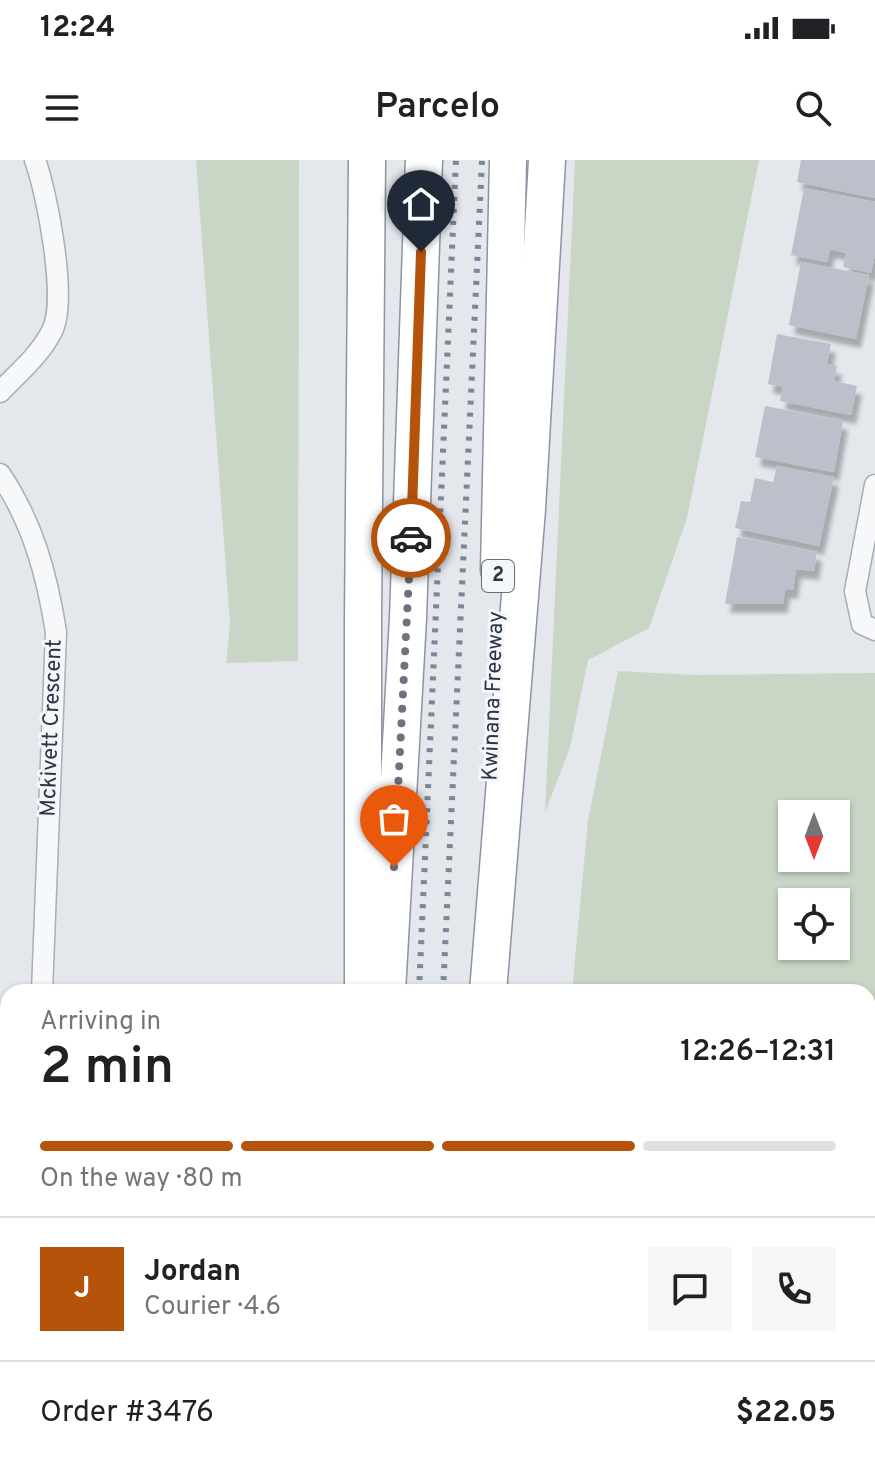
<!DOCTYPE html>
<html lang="en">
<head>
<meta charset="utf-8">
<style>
	:root { --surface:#fff; --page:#f6f6f6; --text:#202124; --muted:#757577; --line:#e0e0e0; --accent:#b45309 }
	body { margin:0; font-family:Overpass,sans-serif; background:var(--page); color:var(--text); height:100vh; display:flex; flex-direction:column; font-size:30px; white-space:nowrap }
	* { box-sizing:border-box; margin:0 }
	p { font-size:26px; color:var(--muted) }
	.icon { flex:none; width:44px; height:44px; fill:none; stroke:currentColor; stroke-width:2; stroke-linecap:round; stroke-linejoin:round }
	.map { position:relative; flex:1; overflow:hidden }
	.panel { position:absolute; left:0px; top:824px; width:876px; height:498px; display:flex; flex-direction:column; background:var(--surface); border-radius:24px 24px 0 0; box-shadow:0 2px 6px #0004 }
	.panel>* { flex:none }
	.needle { width:52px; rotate:180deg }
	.tools { position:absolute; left:778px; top:640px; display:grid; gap:16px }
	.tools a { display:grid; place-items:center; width:72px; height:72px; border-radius:0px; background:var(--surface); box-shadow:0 2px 6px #0004; font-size:40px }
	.pin { position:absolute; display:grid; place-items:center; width:68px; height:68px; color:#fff; margin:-82px -34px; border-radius:50% 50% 50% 0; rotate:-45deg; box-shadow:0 0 8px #0007 }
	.pin .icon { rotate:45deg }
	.courier { position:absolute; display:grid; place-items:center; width:80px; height:80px; margin:-40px; border:6px solid #b45309; border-radius:50%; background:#fff; color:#222; box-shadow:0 2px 10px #0007 }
	.head em { font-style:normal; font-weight:600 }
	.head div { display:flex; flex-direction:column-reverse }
	.head { display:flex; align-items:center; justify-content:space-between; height:136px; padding:0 40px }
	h1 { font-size:52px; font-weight:600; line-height:60px }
	.bar { display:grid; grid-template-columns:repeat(4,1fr); gap:12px 8px; align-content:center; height:96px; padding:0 40px }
	.bar i { height:10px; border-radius:6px; background:var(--line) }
	.bar .selected { background:var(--accent) }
	.bar p { grid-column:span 4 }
	.line { display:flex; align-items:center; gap:20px; padding:0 40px; border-top:2px solid var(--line) }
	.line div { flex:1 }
	.round { display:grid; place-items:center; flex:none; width:84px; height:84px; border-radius:0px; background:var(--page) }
	.status { display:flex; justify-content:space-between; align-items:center; height:56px; padding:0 40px; background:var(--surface); direction:ltr }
	.status svg { height:22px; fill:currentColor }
	header { display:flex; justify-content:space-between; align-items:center; height:104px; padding:0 40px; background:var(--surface); font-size:36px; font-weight:600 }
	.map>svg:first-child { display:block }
	.green { fill:#c9d6c5; fill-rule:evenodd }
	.building { fill:#bbc0ca; filter:url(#shadow) }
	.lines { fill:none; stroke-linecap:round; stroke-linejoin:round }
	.street-casing { stroke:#a9aeb7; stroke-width:23 }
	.highway-casing { stroke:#8b94a3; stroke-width:39 }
	.street { stroke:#f7f8fa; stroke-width:20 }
	.highway { stroke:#fff; stroke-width:36 }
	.rail { stroke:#7d8696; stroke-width:6; stroke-dasharray:4 8; stroke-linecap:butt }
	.done { stroke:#6c737f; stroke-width:8; stroke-dasharray:0 14.4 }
	.route { stroke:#b45309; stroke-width:10 }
	.labels { text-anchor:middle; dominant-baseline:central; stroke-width:6; stroke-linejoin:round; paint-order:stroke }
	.shield { fill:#f4f6f9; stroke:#676e7b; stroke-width:2 }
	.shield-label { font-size:20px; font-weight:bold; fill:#2b3445 }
	.street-label { font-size:22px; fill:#2b3445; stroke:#f4f6f9 }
</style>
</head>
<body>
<div class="status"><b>12:24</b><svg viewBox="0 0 49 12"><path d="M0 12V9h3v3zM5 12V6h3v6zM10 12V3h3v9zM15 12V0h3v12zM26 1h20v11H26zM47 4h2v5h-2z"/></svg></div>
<header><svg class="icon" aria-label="menu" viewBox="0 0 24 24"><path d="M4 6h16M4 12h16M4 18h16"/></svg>Parcelo<svg class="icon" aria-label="search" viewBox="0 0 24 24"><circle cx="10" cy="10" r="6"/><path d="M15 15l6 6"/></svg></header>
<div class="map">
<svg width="875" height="1321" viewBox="0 0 875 1321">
	<defs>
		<filter id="shadow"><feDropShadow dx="5" dy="9" stdDeviation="2" flood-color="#0004"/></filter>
	</defs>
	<rect width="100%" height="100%" fill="#e4e7ec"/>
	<g class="green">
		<polygon points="196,0 299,0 298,501 226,503 230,464"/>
		<polygon points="575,0 759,0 687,358 649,468 588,500 570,587 545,653"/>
		<path d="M618,511L695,515L875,513V1321H541L542,1314H868V832H572L588,660ZM792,654H836V698H792ZM792,742H836V786H792Z"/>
	</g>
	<g class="building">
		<polygon points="801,0 875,0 875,38 797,22"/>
		<polygon points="804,28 875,42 875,94 871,113 843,107 846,93 830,89 827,102 791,95"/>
		<polygon points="801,102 869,115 856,179 789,165"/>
		<polygon points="777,174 831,184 827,204 837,206 834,221 857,226 851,255 780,241 783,227 768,224"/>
		<polygon points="765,246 843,261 834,312 755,297"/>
		<polygon points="777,306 834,317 819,386 735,368 741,341 750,342 755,318 773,322"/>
		<polygon points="737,377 817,392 814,411 796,409 793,430 785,429 783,444 725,444"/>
	</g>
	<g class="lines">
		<defs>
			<g id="street">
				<path d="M0,232C18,213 40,195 52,171C68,140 47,33 35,0"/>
				<path d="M0,314C33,363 47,415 56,472L42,832"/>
				<polyline points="875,325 855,431 862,464 875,470"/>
				<polyline points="0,992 8,994"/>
				<polyline points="0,1068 8,1054"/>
				<polyline points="0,1194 8,1209"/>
				<polyline points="25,1314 26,1321"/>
			</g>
			<g id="highway">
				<polyline points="499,410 508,0"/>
				<polyline points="363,832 363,461 367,0"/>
				<polyline points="387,832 408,458 424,0"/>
				<polyline points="488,832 527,349 547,0"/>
				<polyline points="354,1321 354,1314"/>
				<polyline points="454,1321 455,1314"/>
			</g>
		</defs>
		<use href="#street" class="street-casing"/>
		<use href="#highway" class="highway-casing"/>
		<use href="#street" class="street"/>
		<use href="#highway" class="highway"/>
		<g class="rail">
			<polyline points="419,832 456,0"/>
			<polyline points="443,832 482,0"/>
			<polyline points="387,1321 387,1314"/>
			<polyline points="412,1321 412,1314"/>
		</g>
	</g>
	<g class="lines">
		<polyline class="done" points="394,707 411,378"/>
		<polyline class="route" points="411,378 421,92"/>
	</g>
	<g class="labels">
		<rect class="shield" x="482" y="400" width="32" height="32" rx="6"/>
		<g class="shield-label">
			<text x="498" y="416">2</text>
		</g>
		<g class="street-label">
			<text transform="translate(494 536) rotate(-88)">Kwinana Freeway</text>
			<text transform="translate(52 568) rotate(-88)">Mckivett Crescent</text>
		</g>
	</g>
</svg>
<div class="tools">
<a><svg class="needle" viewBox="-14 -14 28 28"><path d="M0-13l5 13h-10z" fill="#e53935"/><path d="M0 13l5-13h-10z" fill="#757577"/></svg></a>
<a><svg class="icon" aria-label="locate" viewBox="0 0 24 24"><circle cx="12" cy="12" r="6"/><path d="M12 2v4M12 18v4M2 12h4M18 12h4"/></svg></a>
</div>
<div class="pin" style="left:394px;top:707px;background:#ea580c"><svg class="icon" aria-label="bag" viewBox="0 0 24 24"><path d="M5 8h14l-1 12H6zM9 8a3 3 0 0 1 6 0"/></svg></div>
<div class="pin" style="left:421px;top:92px;background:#1f2937"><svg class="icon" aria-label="home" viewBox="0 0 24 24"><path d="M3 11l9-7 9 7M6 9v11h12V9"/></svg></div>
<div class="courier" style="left:411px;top:378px"><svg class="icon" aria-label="car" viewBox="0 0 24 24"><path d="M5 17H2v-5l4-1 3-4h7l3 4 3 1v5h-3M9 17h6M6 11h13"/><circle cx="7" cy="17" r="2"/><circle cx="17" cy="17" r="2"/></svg></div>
<section class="panel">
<div class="head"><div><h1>2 min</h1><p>Arriving in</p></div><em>12:26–12:31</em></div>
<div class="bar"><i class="selected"></i><i class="selected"></i><i class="selected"></i><i></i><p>On the way · 80 m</p></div>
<div class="line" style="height:144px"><b class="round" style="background:var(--accent);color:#fff">J</b><div><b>Jordan</b><p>Courier · 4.6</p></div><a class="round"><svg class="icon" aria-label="chat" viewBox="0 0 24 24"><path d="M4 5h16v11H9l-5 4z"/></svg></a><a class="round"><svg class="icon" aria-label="phone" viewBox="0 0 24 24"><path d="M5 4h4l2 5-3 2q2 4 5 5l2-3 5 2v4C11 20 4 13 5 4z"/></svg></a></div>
<div class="line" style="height:104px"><div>Order #3476</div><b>$22.05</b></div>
</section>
</div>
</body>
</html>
